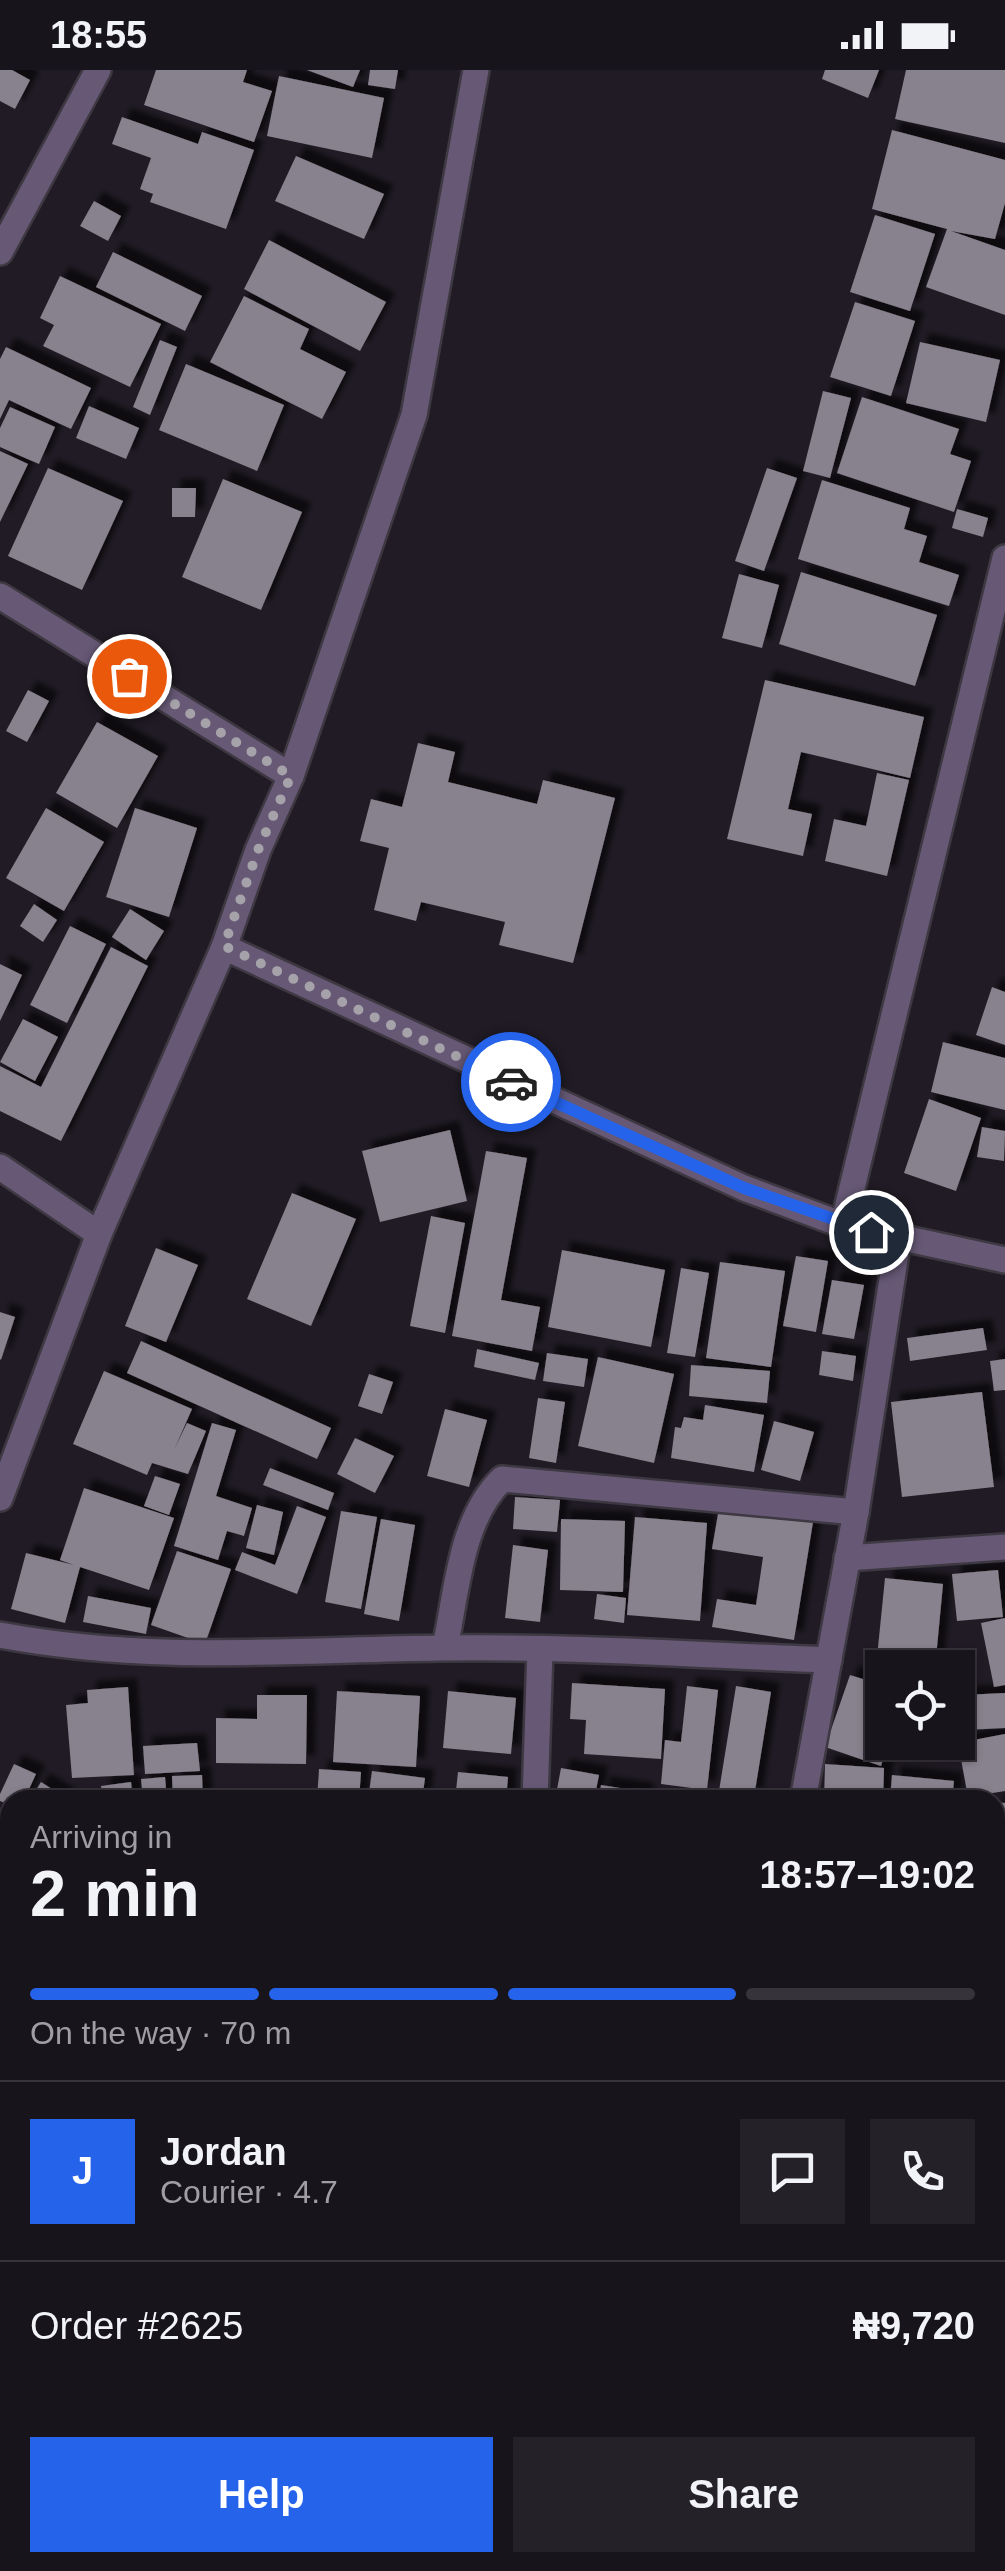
<!DOCTYPE html>
<html lang="en">
<head>
<meta charset="utf-8">
<style>
	:root { --surface:#18141b; --page:#252128; --text:#f1f3f6; --muted:#9f9ea3; --line:#36333a; --accent:#2563eb }
	body { margin:0; font-family:Helvetica,sans-serif; background:var(--page); color:var(--text); height:100vh; display:flex; flex-direction:column; font-size:38px; white-space:nowrap }
	* { box-sizing:border-box; margin:0 }
	p { font-size:32px; color:var(--muted) }
	.icon { flex:none; width:55px; height:55px; fill:none; stroke:currentColor; stroke-width:2; stroke-linecap:round; stroke-linejoin:round }
	.map { position:relative; flex:1; overflow:hidden }
	.sheet { position:absolute; left:0px; top:1720px; width:1005px; height:782px; display:flex; flex-direction:column; background:var(--surface); border-radius:30px 30px 0 0; box-shadow:0 2px 8px #0004,0 0 0 2px var(--line) }
	.sheet>* { flex:none }
	.controls { position:absolute; left:865px; top:1580px; display:grid; gap:20px }
	.controls a { display:grid; place-items:center; width:110px; height:110px; border-radius:0px; background:var(--surface); box-shadow:0 2px 8px #0004,0 0 0 2px var(--line); font-size:50px }
	.pin { position:absolute; display:grid; place-items:center; width:85px; height:85px; color:#fff; margin:-42px; border:5px solid #fff; border-radius:50%; box-shadow:0 2px 10px #0007 }
	.courier { position:absolute; display:grid; place-items:center; width:100px; height:100px; margin:-50px; border:8px solid #2563eb; border-radius:50%; background:#fff; color:#222; box-shadow:0 2px 12px #0007 }
	.headline em { font-style:normal; font-weight:600 }
	.headline div { display:flex; flex-direction:column-reverse }
	.headline { display:flex; align-items:center; justify-content:space-between; height:170px; padding:0 30px }
	h1 { font-size:65px; font-weight:600; line-height:75px }
	.bar { display:grid; grid-template-columns:repeat(4,1fr); gap:15px 10px; align-content:center; height:120px; padding:0 30px }
	.bar i { height:12px; border-radius:8px; background:var(--line) }
	.bar .current { background:var(--accent) }
	.bar p { grid-column:span 4 }
	.line { display:flex; align-items:center; gap:25px; padding:0 30px; border-top:2px solid var(--line) }
	.line div { flex:1 }
	.round { display:grid; place-items:center; flex:none; width:105px; height:105px; border-radius:0px; background:var(--page) }
	.action { display:flex; gap:20px; margin-top:auto; padding:20px 30px }
	.action a { flex:1; height:115px; border-radius:0px; background:var(--accent); color:#fff; font-size:40px; font-weight:600; line-height:115px; text-align:center }
	.action a+a { background:var(--page); color:var(--text) }
	.status { display:flex; justify-content:space-between; align-items:center; height:70px; padding:0 50px; background:var(--surface); direction:ltr }
	.status svg { height:28px; fill:currentColor }
	.map>svg:first-child { display:block }
	.building { fill:#88818e; filter:url(#shadow) }
	.lines { fill:none; stroke-linecap:round; stroke-linejoin:round }
	.minor-casing { stroke:#3d3841; stroke-width:30 }
	.minor { stroke:#675976; stroke-width:25 }
	.done { stroke:#a5a2a9; stroke-width:10; stroke-dasharray:0 18 }
	.route { stroke:#2563eb; stroke-width:12 }
</style>
</head>
<body>
<div class="status"><b>18:55</b><svg viewBox="0 0 49 12"><path d="M0 12V9h3v3zM5 12V6h3v6zM10 12V3h3v9zM15 12V0h3v12zM26 1h20v11H26zM47 4h2v5h-2z"/></svg></div>
<div class="map">
<svg width="1005" height="2501" viewBox="0 0 1005 2501">
	<defs>
		<filter id="shadow"><feDropShadow dx="9" dy="-9" stdDeviation="2.5" flood-color="#0009"/></filter>
	</defs>
	<rect width="100%" height="100%" fill="#201b24"/>
	<g class="building">
		<polygon points="0,0 12,0 30,10 15,39 0,31"/>
		<polygon points="156,0 247,0 243,12 272,21 254,72 144,35"/>
		<polygon points="307,0 360,0 353,17"/>
		<polygon points="370,0 398,0 395,19 368,15"/>
		<polygon points="825,0 879,0 868,28 822,9"/>
		<polygon points="906,0 1005,0 1005,73 895,49"/>
		<polygon points="279,6 384,28 372,88 267,66"/>
		<polygon points="122,47 198,74 202,62 254,80 226,159 150,132 153,124 140,119 151,88 112,74"/>
		<polygon points="892,60 1005,90 1005,133 995,169 951,161 1005,180 1005,245 926,217 947,159 872,139"/>
		<polygon points="296,86 384,124 364,169 275,131"/>
		<polygon points="94,131 121,146 108,171 80,156"/>
		<polygon points="875,145 935,164 910,241 850,222"/>
		<polygon points="269,170 386,232 360,281 244,219"/>
		<polygon points="113,182 202,226 185,261 96,217"/>
		<polygon points="60,206 161,254 130,317 43,276 54,255 40,248"/>
		<polygon points="244,226 309,259 300,279 346,302 322,349 210,292"/>
		<polygon points="855,232 915,251 891,326 830,307"/>
		<polygon points="160,270 177,277 150,345 133,337"/>
		<polygon points="920,272 1000,290 986,352 906,333"/>
		<polygon points="6,277 91,318 71,359 9,330 0,349 0,289"/>
		<polygon points="186,294 284,335 257,401 159,360"/>
		<polygon points="823,321 851,328 830,408 803,401"/>
		<polygon points="862,327 959,359 950,384 971,391 954,442 837,403"/>
		<polygon points="89,336 139,358 126,389 76,368"/>
		<polygon points="10,337 55,357 39,394 0,377 0,358"/>
		<polygon points="0,381 28,394 0,452"/>
		<polygon points="48,398 123,431 82,520 8,486"/>
		<polygon points="767,398 797,408 764,501 735,491"/>
		<polygon points="223,409 302,442 261,540 182,507"/>
		<polygon points="822,410 910,438 904,459 927,466 919,492 959,505 949,536 798,489"/>
		<polygon points="172,418 196,418 195,447 172,447"/>
		<polygon points="957,439 988,448 983,467 952,458"/>
		<polygon points="801,502 937,545 915,616 779,574"/>
		<polygon points="739,504 779,515 762,578 722,568"/>
		<polygon points="765,610 924,647 910,708 801,682 788,739 812,744 803,786 727,769"/>
		<polygon points="28,620 49,631 27,672 6,661"/>
		<polygon points="97,652 158,686 117,758 56,723"/>
		<polygon points="418,673 455,682 448,712 537,734 543,710 615,728 573,893 499,875 505,852 421,832 416,851 374,840 389,778 360,771 371,729 402,737"/>
		<polygon points="877,703 909,710 887,806 825,791 834,749 866,756"/>
		<polygon points="46,738 104,772 64,841 6,808"/>
		<polygon points="135,738 197,758 169,847 106,827"/>
		<polygon points="34,834 57,850 43,872 20,856"/>
		<polygon points="130,839 164,861 146,890 112,867"/>
		<polygon points="70,856 106,874 67,953 30,935"/>
		<polygon points="111,877 148,896 61,1071 0,1041 0,996 41,1017"/>
		<polygon points="0,894 22,905 0,951"/>
		<polygon points="992,917 1005,922 1005,975 976,965"/>
		<polygon points="23,949 58,967 35,1011 0,992"/>
		<polygon points="943,972 1005,988 1005,1040 931,1022"/>
		<polygon points="929,1029 981,1048 956,1121 904,1103"/>
		<polygon points="982,1057 1005,1061 1004,1091 977,1087"/>
		<polygon points="450,1060 467,1131 380,1152 362,1081"/>
		<polygon points="486,1081 527,1088 501,1230 540,1237 532,1281 452,1266"/>
		<polygon points="292,1123 356,1149 311,1256 247,1229"/>
		<polygon points="431,1146 465,1153 445,1263 410,1256"/>
		<polygon points="156,1178 198,1195 166,1272 125,1256"/>
		<polygon points="562,1180 665,1200 651,1277 548,1257"/>
		<polygon points="796,1186 828,1191 816,1262 783,1256"/>
		<polygon points="720,1192 785,1201 771,1297 706,1288"/>
		<polygon points="681,1198 709,1203 695,1287 667,1283"/>
		<polygon points="832,1210 864,1215 854,1269 822,1264"/>
		<polygon points="0,1242 15,1247 1,1290 0,1289"/>
		<polygon points="983,1258 987,1280 910,1291 907,1268"/>
		<polygon points="141,1271 331,1358 317,1389 127,1303"/>
		<polygon points="477,1279 539,1293 535,1310 474,1297"/>
		<polygon points="822,1281 856,1286 853,1311 819,1305"/>
		<polygon points="547,1283 588,1289 584,1317 543,1311"/>
		<polygon points="598,1287 674,1304 654,1393 578,1376"/>
		<polygon points="1005,1289 1005,1320 994,1321 990,1291"/>
		<polygon points="691,1295 770,1301 767,1333 689,1326"/>
		<polygon points="104,1301 192,1339 174,1380 187,1353 206,1361 188,1404 152,1393 147,1405 73,1374"/>
		<polygon points="369,1304 393,1312 382,1344 358,1336"/>
		<polygon points="982,1322 994,1417 902,1427 891,1332"/>
		<polygon points="538,1328 565,1332 556,1393 529,1388"/>
		<polygon points="705,1335 764,1345 754,1402 671,1388 675,1357 681,1358 684,1347 703,1350"/>
		<polygon points="445,1339 487,1350 469,1417 427,1406"/>
		<polygon points="774,1351 814,1362 800,1411 761,1400"/>
		<polygon points="212,1353 236,1360 216,1426 252,1438 244,1466 227,1461 218,1490 174,1476"/>
		<polygon points="355,1368 394,1386 375,1423 337,1404"/>
		<polygon points="270,1398 334,1423 328,1440 263,1415"/>
		<polygon points="155,1406 180,1414 169,1445 144,1436"/>
		<polygon points="84,1418 174,1448 149,1520 80,1497 65,1553 11,1539 26,1483 74,1495 60,1490"/>
		<polygon points="515,1427 560,1430 557,1462 513,1459"/>
		<polygon points="257,1435 283,1442 274,1485 246,1478"/>
		<polygon points="297,1436 326,1447 297,1524 235,1500 242,1482 275,1495"/>
		<polygon points="719,1438 813,1452 794,1570 712,1557 717,1529 756,1535 763,1487 712,1479"/>
		<polygon points="341,1441 377,1447 361,1539 325,1532"/>
		<polygon points="635,1447 707,1453 700,1551 627,1545"/>
		<polygon points="381,1449 415,1455 399,1551 364,1544"/>
		<polygon points="561,1449 625,1451 623,1522 560,1520"/>
		<polygon points="513,1475 548,1480 540,1552 505,1548"/>
		<polygon points="177,1481 231,1499 205,1574 151,1555"/>
		<polygon points="998,1500 1003,1547 957,1551 952,1504"/>
		<polygon points="885,1508 943,1514 935,1598 876,1597"/>
		<polygon points="597,1524 626,1528 624,1553 594,1549"/>
		<polygon points="88,1526 151,1538 146,1564 83,1552"/>
		<polygon points="1005,1548 1005,1615 994,1617 981,1553"/>
		<polygon points="850,1605 882,1615 882,1672 888,1672 881,1696 825,1677"/>
		<polygon points="572,1613 665,1619 661,1689 584,1684 586,1650 570,1649"/>
		<polygon points="687,1616 718,1620 707,1720 661,1714 665,1670 681,1672"/>
		<polygon points="736,1616 771,1622 754,1727 719,1721"/>
		<polygon points="128,1617 134,1705 72,1708 66,1635 88,1633 87,1620"/>
		<polygon points="337,1621 420,1626 416,1697 333,1692"/>
		<polygon points="448,1621 516,1628 511,1684 443,1678"/>
		<polygon points="1005,1623 1005,1658 965,1660 963,1625"/>
		<polygon points="257,1625 307,1625 306,1694 216,1693 216,1648 257,1649"/>
		<polygon points="1005,1664 1005,1721 968,1727 958,1673"/>
		<rect x="920" y="1672" width="31" height="14"/>
		<polygon points="197,1673 200,1701 145,1704 143,1676"/>
		<polygon points="14,1694 36,1704 24,1730 10,1730 10,1735 0,1731 0,1724"/>
		<polygon points="825,1694 884,1698 883,1730 824,1730"/>
		<polygon points="561,1698 599,1705 594,1730 555,1730"/>
		<polygon points="319,1699 361,1702 359,1730 317,1730"/>
		<polygon points="372,1701 425,1708 422,1730 368,1730"/>
		<polygon points="458,1702 508,1707 506,1730 455,1730"/>
		<polygon points="202,1705 203,1730 173,1730 172,1706"/>
		<polygon points="892,1705 954,1711 952,1730 890,1730"/>
		<polygon points="165,1707 167,1730 143,1730 141,1709"/>
		<polygon points="41,1712 69,1730 30,1730"/>
		<polygon points="131,1712 133,1730 103,1730 101,1716"/>
		<polygon points="601,1715 645,1722 643,1730 599,1730"/>
		<polygon points="995,1732 1005,1733 1005,1814 995,1813"/>
		<rect x="995" y="1862" width="10" height="36"/>
		<polygon points="0,1891 10,1893 10,1963 0,1961"/>
		<polygon points="0,1968 10,1971 1,2015 0,2015"/>
		<polygon points="995,1972 1005,1974 1005,2036 995,2034"/>
		<polygon points="995,2051 1005,2052 1005,2137 995,2136"/>
		<polygon points="1005,2144 1005,2175 995,2176 995,2145"/>
		<polygon points="1005,2186 1005,2224 995,2225 995,2187"/>
		<rect x="5" y="2263" width="5" height="94"/>
		<polygon points="5,2482 10,2482 10,2492 39,2492 40,2501 7,2501"/>
		<polygon points="42,2492 114,2492 115,2501 43,2501"/>
		<polygon points="194,2492 224,2492 223,2501 194,2501"/>
		<rect x="259" y="2492" width="68" height="9"/>
		<polygon points="412,2492 465,2492 466,2501 388,2501"/>
		<polygon points="504,2492 557,2492 557,2501 505,2501"/>
		<polygon points="560,2492 638,2492 639,2501 561,2501"/>
		<polygon points="823,2492 891,2492 892,2501 825,2501"/>
	</g>
	<g class="lines">
		<defs>
			<g id="minor">
				<polyline points="476,0 414,345 291,706 258,780 224,877 744,1118 843,1155 1005,1190"/>
				<polyline points="0,182 98,0"/>
				<polyline points="0,526 291,706"/>
				<polyline points="0,1097 99,1164"/>
				<polyline points="843,1155 1005,488"/>
				<polyline points="0,1428 99,1164 224,877"/>
				<polyline points="847,1488 1005,1477"/>
				<path d="M0,1565C149,1593 290,1580 440,1578C569,1576 700,1585 829,1590"/>
				<path d="M445,1577C457,1522 460,1450 502,1409L856,1442"/>
				<polyline points="535,1730 540,1580"/>
				<polyline points="803,1730 856,1442 898,1170"/>
				<polyline points="0,1762 10,1767"/>
				<polyline points="995,1833 1005,1835"/>
				<polyline points="0,2133 10,2134"/>
				<polyline points="146,2492 146,2501"/>
				<polyline points="490,2492 491,2501"/>
				<polyline points="793,2492 795,2501"/>
			</g>
		</defs>
		<use href="#minor" class="minor-casing"/>
		<use href="#minor" class="minor"/>
	</g>
	<g class="lines">
		<polyline class="done" points="129,606 291,706 258,780 224,876 511,1012"/>
		<polyline class="route" points="511,1012 744,1118 871,1162"/>
	</g>
</svg>
<div class="controls">
<a><svg class="icon" aria-label="locate" viewBox="0 0 24 24"><circle cx="12" cy="12" r="6"/><path d="M12 2v4M12 18v4M2 12h4M18 12h4"/></svg></a>
</div>
<div class="pin" style="left:129px;top:606px;background:#ea580c"><svg class="icon" aria-label="bag" viewBox="0 0 24 24"><path d="M5 8h14l-1 12H6zM9 8a3 3 0 0 1 6 0"/></svg></div>
<div class="pin" style="left:871px;top:1162px;background:#1f2937"><svg class="icon" aria-label="home" viewBox="0 0 24 24"><path d="M3 11l9-7 9 7M6 9v11h12V9"/></svg></div>
<div class="courier" style="left:511px;top:1012px"><svg class="icon" aria-label="car" viewBox="0 0 24 24"><path d="M5 17H2v-5l4-1 3-4h7l3 4 3 1v5h-3M9 17h6M6 11h13"/><circle cx="7" cy="17" r="2"/><circle cx="17" cy="17" r="2"/></svg></div>
<section class="sheet">
<div class="headline"><div><h1>2 min</h1><p>Arriving in</p></div><em>18:57–19:02</em></div>
<div class="bar"><i class="current"></i><i class="current"></i><i class="current"></i><i></i><p>On the way · 70 m</p></div>
<div class="line" style="height:180px"><b class="round" style="background:var(--accent);color:#fff">J</b><div><b>Jordan</b><p>Courier · 4.7</p></div><a class="round"><svg class="icon" aria-label="chat" viewBox="0 0 24 24"><path d="M4 5h16v11H9l-5 4z"/></svg></a><a class="round"><svg class="icon" aria-label="phone" viewBox="0 0 24 24"><path d="M5 4h4l2 5-3 2q2 4 5 5l2-3 5 2v4C11 20 4 13 5 4z"/></svg></a></div>
<div class="line" style="height:130px"><div>Order #2625</div><b>₦9,720</b></div>
<div class="action"><a>Help</a><a>Share</a></div>
</section>
</div>
</body>
</html>
